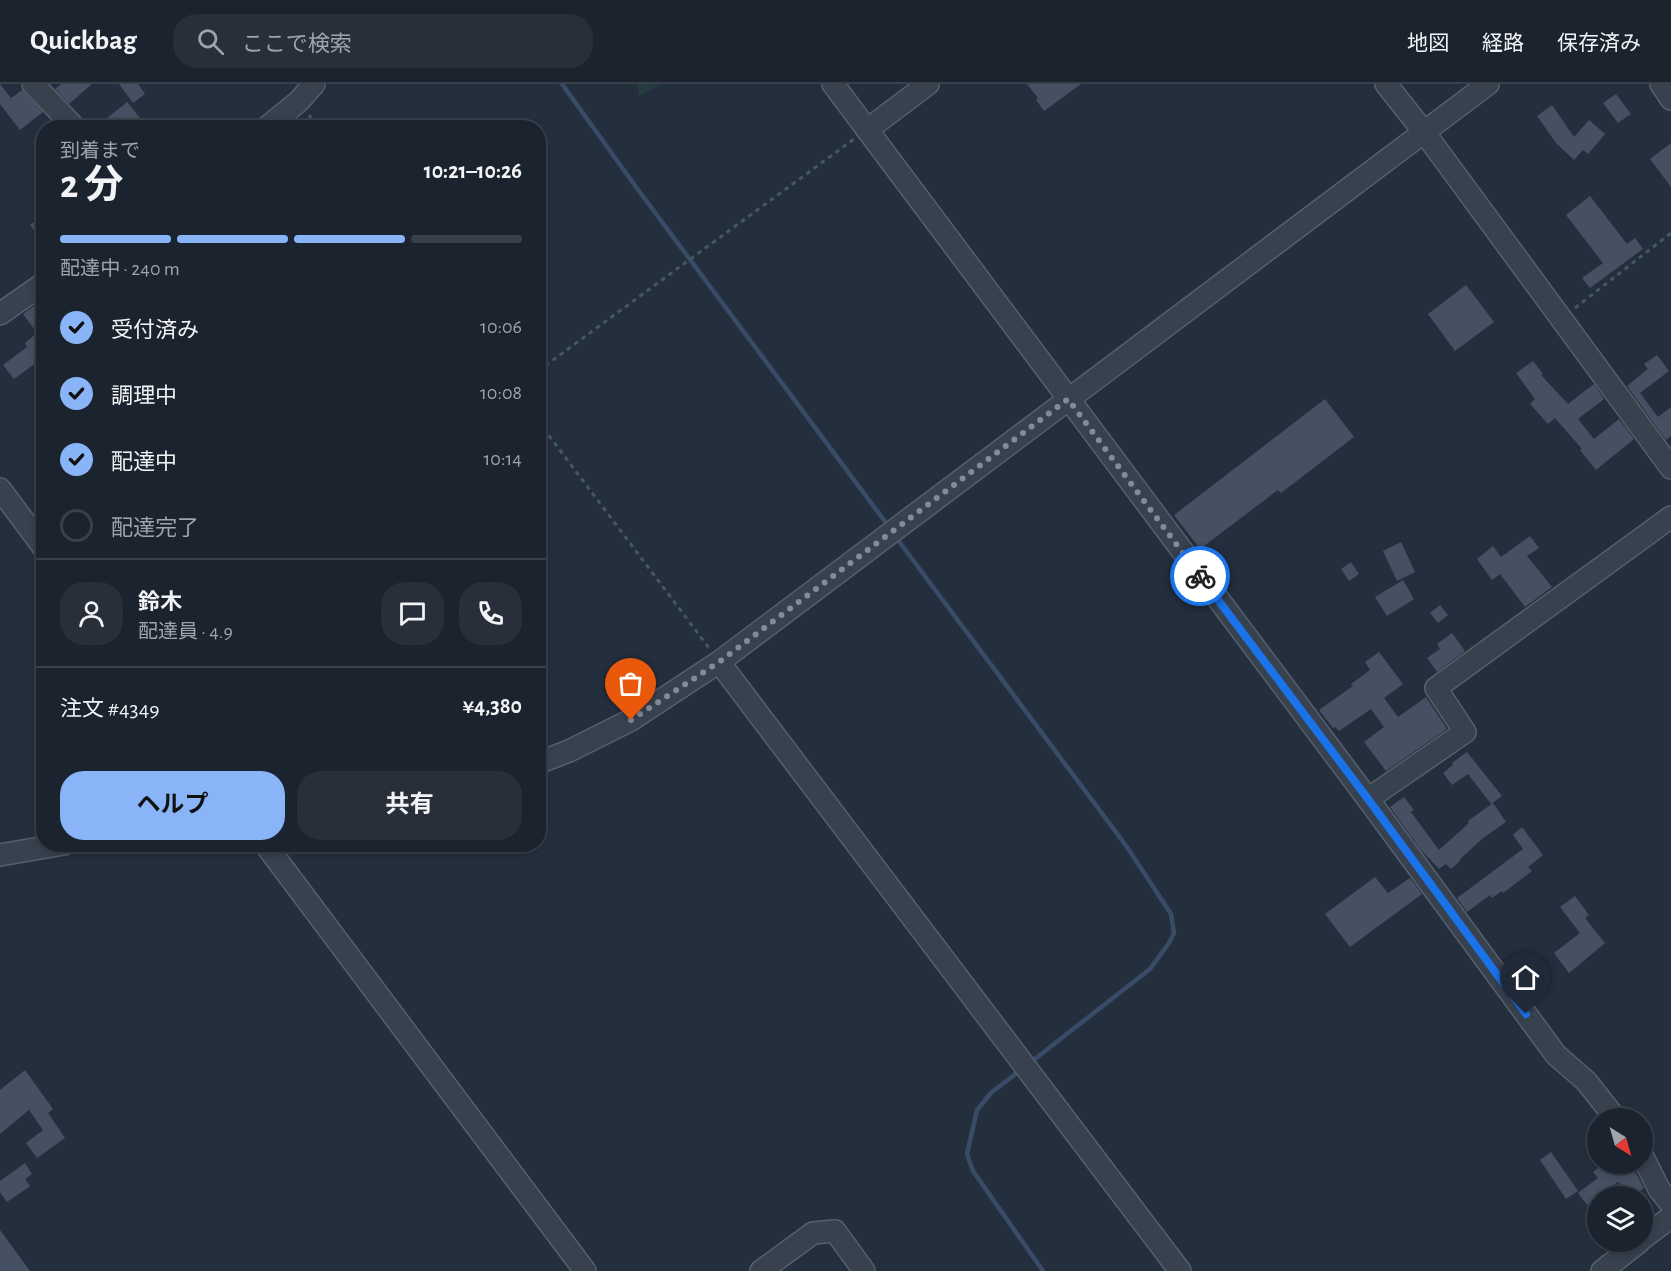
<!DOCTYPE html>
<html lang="ja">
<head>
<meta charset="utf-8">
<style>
	:root { --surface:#1b232e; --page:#282f3a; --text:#f1f3f6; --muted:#a0a4aa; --line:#39404a; --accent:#8ab4f8 }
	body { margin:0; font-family:"Alegreya Sans","Noto Sans JP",sans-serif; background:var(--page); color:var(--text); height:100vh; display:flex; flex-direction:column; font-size:22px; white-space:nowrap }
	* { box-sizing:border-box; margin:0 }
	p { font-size:20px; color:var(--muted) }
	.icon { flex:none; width:33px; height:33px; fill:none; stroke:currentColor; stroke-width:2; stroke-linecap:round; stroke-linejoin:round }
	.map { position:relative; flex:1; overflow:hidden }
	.drawer { position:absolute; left:36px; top:36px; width:510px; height:732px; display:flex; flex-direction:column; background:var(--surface); border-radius:24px; box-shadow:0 3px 9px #0003,0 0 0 2px var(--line) }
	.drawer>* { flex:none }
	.needle { width:39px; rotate:143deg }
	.tools { position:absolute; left:1587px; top:1024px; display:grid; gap:12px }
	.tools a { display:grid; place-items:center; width:66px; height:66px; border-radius:50%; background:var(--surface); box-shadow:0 3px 9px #0003,0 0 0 2px var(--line); font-size:30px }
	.pin { position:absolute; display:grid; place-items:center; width:51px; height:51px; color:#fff; margin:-62px -26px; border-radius:50% 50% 50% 0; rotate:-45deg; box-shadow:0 0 6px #0007 }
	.pin .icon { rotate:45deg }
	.courier { position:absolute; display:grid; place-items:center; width:60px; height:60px; margin:-30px; border:4px solid #1a73e8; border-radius:50%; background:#fff; color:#222; box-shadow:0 2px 8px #0007 }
	.summary em { font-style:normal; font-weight:700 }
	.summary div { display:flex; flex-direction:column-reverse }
	.summary { display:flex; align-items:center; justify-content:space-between; height:102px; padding:0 24px }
	h1 { font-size:39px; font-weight:700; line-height:45px }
	.bar { display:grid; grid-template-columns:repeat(4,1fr); gap:9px 6px; align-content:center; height:72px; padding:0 24px }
	.bar i { height:8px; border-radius:4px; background:var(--line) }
	.bar .current { background:var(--accent) }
	.bar p { grid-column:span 4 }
	.line { display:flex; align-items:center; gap:15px; padding:0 24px; border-top:2px solid var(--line) }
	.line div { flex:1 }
	.round { display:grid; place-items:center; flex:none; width:63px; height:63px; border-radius:24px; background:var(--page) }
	ol { padding:0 24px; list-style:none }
	li { display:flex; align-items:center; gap:18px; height:66px }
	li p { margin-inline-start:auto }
	li .icon { padding:6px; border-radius:50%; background:var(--accent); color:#111; stroke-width:4 }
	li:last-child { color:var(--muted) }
	li i { width:33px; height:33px; border:3px solid var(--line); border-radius:50% }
	.primary-button { display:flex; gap:12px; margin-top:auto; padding:12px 24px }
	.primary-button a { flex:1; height:69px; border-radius:24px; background:var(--accent); color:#111; font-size:24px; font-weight:700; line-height:69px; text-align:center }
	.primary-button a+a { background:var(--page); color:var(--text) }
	header { display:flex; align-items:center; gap:36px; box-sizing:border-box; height:84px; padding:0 30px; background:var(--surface); border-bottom:2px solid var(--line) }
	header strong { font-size:28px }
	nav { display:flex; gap:33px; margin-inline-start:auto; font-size:21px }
	.search { width:420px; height:54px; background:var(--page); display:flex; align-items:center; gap:15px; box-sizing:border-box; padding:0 21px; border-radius:24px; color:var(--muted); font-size:22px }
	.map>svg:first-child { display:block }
	.green { fill:#263c3f }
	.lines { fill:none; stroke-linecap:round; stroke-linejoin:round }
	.stream { stroke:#394c67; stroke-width:4.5 }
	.building { fill:#455162 }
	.minor-casing { stroke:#565f6c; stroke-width:24 }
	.path { stroke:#44595c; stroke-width:3; stroke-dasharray:4.5 4.5; stroke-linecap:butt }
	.minor { stroke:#38414e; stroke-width:21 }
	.done { stroke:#828b98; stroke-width:6; stroke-dasharray:0 10.8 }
	.route { stroke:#1a73e8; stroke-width:8 }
</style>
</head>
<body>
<header>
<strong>Quickbag</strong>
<div class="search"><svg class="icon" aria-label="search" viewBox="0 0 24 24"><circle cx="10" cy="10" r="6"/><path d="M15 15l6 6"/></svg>ここで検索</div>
<nav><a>地図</a><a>経路</a><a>保存済み</a></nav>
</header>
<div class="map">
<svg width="1671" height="1187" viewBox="0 0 1671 1187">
	<rect width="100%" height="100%" fill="#242f3e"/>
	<polygon class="green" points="637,0 661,0 639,12"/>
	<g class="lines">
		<g class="stream">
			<polyline points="562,0 636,103 889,443"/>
			<polyline points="895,452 1127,763 1171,830 1174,849 1169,859 1150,885 1031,978"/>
			<polyline points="1022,985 992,1008 977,1026 967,1070 973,1087 1043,1187"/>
		</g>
	</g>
	<g class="building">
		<polygon points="0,0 11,14 22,6 43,28 20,46 0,20"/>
		<polygon points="61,0 92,0 69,20 55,5"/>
		<polygon points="119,0 138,0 145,10 133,19"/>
		<polygon points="1027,0 1081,0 1044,27 1036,16 1038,14"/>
		<polygon points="1616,10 1631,30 1618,39 1603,19"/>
		<polygon points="127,18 148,44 95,44"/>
		<polygon points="1552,21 1574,53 1589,36 1605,50 1588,70 1583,66 1574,76 1556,59 1537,32"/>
		<polygon points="1671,59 1671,103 1650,75"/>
		<polygon points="1590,112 1627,160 1635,154 1643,165 1590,204 1582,194 1603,179 1566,131"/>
		<polygon points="44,131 44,159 30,141"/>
		<polygon points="1466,201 1494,238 1455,267 1428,230"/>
		<polygon points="41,217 44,221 44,273 14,295 3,281 27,263 25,259 37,249 23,230"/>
		<polygon points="1657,271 1669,287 1640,309 1658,333 1671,323 1671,352 1666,356 1627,302 1648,285 1644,280"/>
		<polygon points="1533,277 1543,290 1541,291 1568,320 1594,300 1604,315 1578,335 1594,355 1619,335 1634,355 1596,386 1580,366 1582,365 1555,334 1548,340 1530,320 1535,315 1516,289"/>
		<polygon points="1325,315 1354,353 1281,409 1278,406 1200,465 1174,431"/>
		<polygon points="1530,452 1539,464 1527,472 1552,503 1525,523 1500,490 1492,496 1477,475 1493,462 1501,473"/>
		<polygon points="1401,458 1415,488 1397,497 1383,467"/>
		<polygon points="1351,478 1359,490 1349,497 1341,485"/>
		<polygon points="1403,496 1414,515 1387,532 1375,513"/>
		<polygon points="1440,521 1448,531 1438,539 1430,529"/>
		<polygon points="1452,549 1465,567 1437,588 1427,574 1440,565 1437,560"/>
		<polygon points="1379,568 1403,600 1384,614 1398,633 1426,613 1447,645 1386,687 1364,658 1384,643 1371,625 1339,647 1335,643 1333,644 1319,626 1353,602 1351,600 1370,586 1365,578"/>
		<polygon points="1467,668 1502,712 1491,720 1468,690 1452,701 1443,689 1453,681 1452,679"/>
		<polygon points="1404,713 1414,726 1411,728 1439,766 1469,739 1468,737 1493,719 1506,738 1482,755 1459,776 1460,777 1451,785 1446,780 1439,785 1421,766 1390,723"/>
		<polygon points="1522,743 1543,771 1528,783 1532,787 1503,809 1502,807 1492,814 1490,811 1467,828 1457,814 1523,765 1513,751"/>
		<polygon points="1375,793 1388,809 1410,794 1422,810 1350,863 1325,830"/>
		<polygon points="1575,812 1589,831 1585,834 1605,859 1569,889 1554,869 1580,849 1560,823"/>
		<polygon points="25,986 53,1025 48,1029 65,1054 37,1074 26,1059 43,1046 29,1026 0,1050 0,1006"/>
		<polygon points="1551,1068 1578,1107 1566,1115 1540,1076"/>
		<polygon points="25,1079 32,1090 25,1095 30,1102 7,1118 0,1108 0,1097"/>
		<polygon points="1603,1080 1631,1080 1644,1104 1632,1113 1629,1113 1618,1098 1587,1121 1578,1109 1598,1094 1593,1088"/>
		<polygon points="0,1146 30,1187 0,1187"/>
	</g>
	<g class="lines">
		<defs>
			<g id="minor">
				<polyline points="33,0 75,44"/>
				<polyline points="833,0 1368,715 1556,971 1586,997 1616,1035"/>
				<polyline points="1386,0 1424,48 1671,384"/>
				<polyline points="1661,0 1671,15"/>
				<polyline points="266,44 299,17 314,0"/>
				<polyline points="867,46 928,0"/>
				<polyline points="0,230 44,199"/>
				<polyline points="0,405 44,464"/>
				<polyline points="719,578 1180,1187"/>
				<polyline points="538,679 569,667 631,636 719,578 1488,0"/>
				<polyline points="1368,715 1465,648 1436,604 1671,433"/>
				<polyline points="265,760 585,1187"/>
				<polyline points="0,771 64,760"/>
				<polyline points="1642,1071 1659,1105 1671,1120"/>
				<polyline points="1642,1155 1671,1133"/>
				<polyline points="761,1187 813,1149 835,1147 864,1187"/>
				<polyline points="1602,1187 1639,1158"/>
			</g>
		</defs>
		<use href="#minor" class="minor-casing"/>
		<g class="path">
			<polyline points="309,31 319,44"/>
			<polyline points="1575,224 1671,149"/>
			<polyline points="538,287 854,55"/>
			<polyline points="538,337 709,564"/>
		</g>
		<use href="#minor" class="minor"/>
	</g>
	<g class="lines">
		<polyline class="done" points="631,636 719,578 1068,315 1200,492"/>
		<polyline class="route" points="1200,492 1368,715 1526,930"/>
	</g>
</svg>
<div class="tools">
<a><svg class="needle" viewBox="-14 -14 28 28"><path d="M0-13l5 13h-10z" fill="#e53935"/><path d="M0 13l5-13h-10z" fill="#a0a4aa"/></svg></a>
<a><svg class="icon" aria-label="layers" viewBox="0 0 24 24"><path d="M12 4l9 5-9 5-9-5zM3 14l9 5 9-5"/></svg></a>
</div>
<div class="pin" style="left:631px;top:636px;background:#ea580c"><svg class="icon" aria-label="bag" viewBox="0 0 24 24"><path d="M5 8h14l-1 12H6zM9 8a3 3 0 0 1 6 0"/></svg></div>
<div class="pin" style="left:1526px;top:930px;background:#1f2937"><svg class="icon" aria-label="home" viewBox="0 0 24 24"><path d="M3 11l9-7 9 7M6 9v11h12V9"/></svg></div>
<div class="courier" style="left:1200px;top:492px"><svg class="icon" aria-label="bike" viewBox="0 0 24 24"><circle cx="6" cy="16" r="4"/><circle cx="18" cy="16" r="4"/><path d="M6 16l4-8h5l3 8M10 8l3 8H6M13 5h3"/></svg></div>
<section class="drawer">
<div class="summary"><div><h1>2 分</h1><p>到着まで</p></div><em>10:21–10:26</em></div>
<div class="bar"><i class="current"></i><i class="current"></i><i class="current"></i><i></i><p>配達中 · 240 m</p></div>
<ol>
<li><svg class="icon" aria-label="check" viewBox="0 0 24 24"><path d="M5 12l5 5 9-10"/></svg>受付済み<p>10:06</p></li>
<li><svg class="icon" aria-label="check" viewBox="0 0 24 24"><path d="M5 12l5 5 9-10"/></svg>調理中<p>10:08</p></li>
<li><svg class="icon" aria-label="check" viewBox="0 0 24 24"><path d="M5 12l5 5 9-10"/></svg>配達中<p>10:14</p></li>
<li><i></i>配達完了</li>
</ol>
<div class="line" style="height:108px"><a class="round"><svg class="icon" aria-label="person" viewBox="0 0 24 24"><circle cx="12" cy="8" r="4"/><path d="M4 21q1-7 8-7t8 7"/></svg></a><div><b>鈴木</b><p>配達員 · 4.9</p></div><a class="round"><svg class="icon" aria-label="chat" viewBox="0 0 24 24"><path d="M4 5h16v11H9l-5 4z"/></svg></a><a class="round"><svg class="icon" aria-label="phone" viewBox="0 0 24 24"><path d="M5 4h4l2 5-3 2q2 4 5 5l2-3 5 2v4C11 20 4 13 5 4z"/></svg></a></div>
<div class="line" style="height:78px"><div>注文 #4349</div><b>¥4,380</b></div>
<div class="primary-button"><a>ヘルプ</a><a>共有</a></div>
</section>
</div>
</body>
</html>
